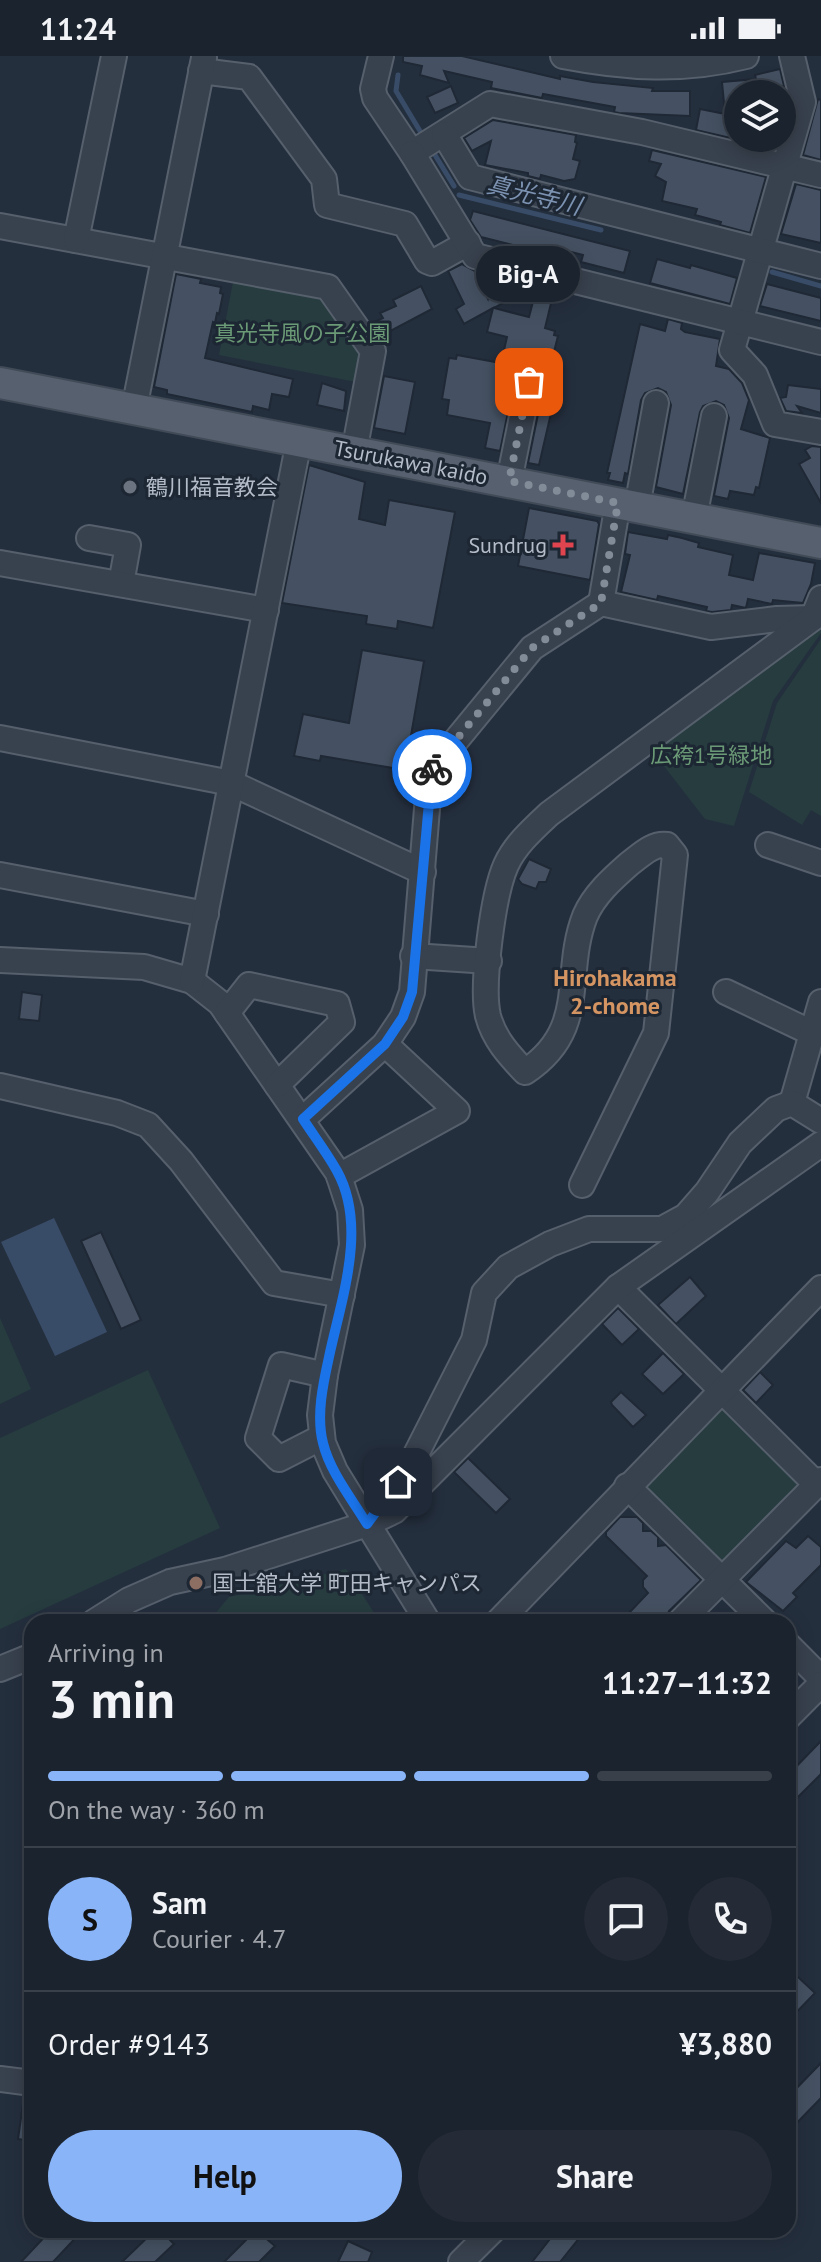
<!DOCTYPE html>
<html lang="en">
<head>
<meta charset="utf-8">
<style>
	:root { --surface:#1b232e; --page:#242b36; --text:#f1f3f6; --muted:#a0a4aa; --line:#39404a; --accent:#8ab4f8 }
	body { margin:0; font-family:"PT Sans","Noto Sans JP",sans-serif; background:var(--page); color:var(--text); height:100vh; display:flex; flex-direction:column; font-size:30px; white-space:nowrap }
	* { box-sizing:border-box; margin:0 }
	p { font-size:26px; color:var(--muted) }
	.icon { flex:none; width:44px; height:44px; fill:none; stroke:currentColor; stroke-width:2; stroke-linecap:round; stroke-linejoin:round }
	.map { position:relative; flex:1; overflow:hidden }
	.details { position:absolute; left:24px; top:1558px; width:772px; height:624px; display:flex; flex-direction:column; background:var(--surface); border-radius:24px; box-shadow:0 4px 20px #0003,0 0 0 2px var(--line) }
	.details>* { flex:none }
	.buttons { position:absolute; left:724px; top:24px; display:grid; gap:16px }
	.buttons a { display:grid; place-items:center; width:72px; height:72px; border-radius:50%; background:var(--surface); box-shadow:0 4px 20px #0003,0 0 0 2px var(--line); font-size:40px }
	.pin { position:absolute; display:grid; place-items:center; width:68px; height:68px; color:#fff; margin:-34px; border-radius:16px; box-shadow:0 4px 12px #0006 }
	.courier { position:absolute; display:grid; place-items:center; width:80px; height:80px; margin:-40px; border:6px solid #1a73e8; border-radius:50%; background:#fff; color:#222; box-shadow:0 2px 10px #0007 }
	.bubble { position:absolute; height:56px; border-radius:28px; background:var(--surface); box-shadow:0 4px 20px #0003,0 0 0 2px var(--line); font-size:26px; font-weight:700; line-height:56px; text-align:center }
	.headline em { font-style:normal; font-weight:700 }
	.headline div { display:flex; flex-direction:column-reverse }
	.headline { display:flex; align-items:center; justify-content:space-between; height:136px; padding:0 24px }
	h1 { font-size:52px; font-weight:700; line-height:60px }
	.bar { display:grid; grid-template-columns:repeat(4,1fr); gap:12px 8px; align-content:center; height:96px; padding:0 24px }
	.bar i { height:10px; border-radius:6px; background:var(--line) }
	.bar .on { background:var(--accent) }
	.bar p { grid-column:span 4 }
	.line { display:flex; align-items:center; gap:20px; padding:0 24px; border-top:2px solid var(--line) }
	.line div { flex:1 }
	.round { display:grid; place-items:center; flex:none; width:84px; height:84px; border-radius:42px; background:var(--page) }
	.action { display:flex; gap:16px; margin-top:auto; padding:16px 24px }
	.action a { flex:1; height:92px; border-radius:48px; background:var(--accent); color:#111; font-size:32px; font-weight:700; line-height:92px; text-align:center }
	.action a+a { background:var(--page); color:var(--text) }
	.status { display:flex; justify-content:space-between; align-items:center; height:56px; padding:0 40px; background:var(--surface); direction:ltr }
	.status svg { height:22px; fill:currentColor }
	.map>svg:first-child { display:block }
	.green { fill:#263c3f }
	.water { fill:#394c67 }
	.lines { fill:none; stroke-linecap:round; stroke-linejoin:round }
	.stream { stroke:#394c67; stroke-width:5 }
	.building { fill:#455162; stroke:#1f2835; stroke-width:2 }
	.minor-casing { stroke:#565f6c; stroke-width:28 }
	.major-casing { stroke:#414a57; stroke-width:34 }
	.minor { stroke:#38414e; stroke-width:24 }
	.major { stroke:#56606e; stroke-width:30 }
	.done { stroke:#828b98; stroke-width:8; stroke-dasharray:0 14.4 }
	.route { stroke:#1a73e8; stroke-width:10 }
	.worship-dot { fill:#6b7280; stroke:#1d2633; stroke-width:3 }
	.health-dot { fill:#e0444e; stroke:#1d2633; stroke-width:3 }
	.education-dot { fill:#8d6e63; stroke:#1d2633; stroke-width:3 }
	.labels { text-anchor:middle; dominant-baseline:central; stroke-width:6; stroke-linejoin:round; paint-order:stroke }
	.park-label { font-size:22px; fill:#6b9a76; stroke:#1d2633 }
	.street-label { font-size:22px; fill:#b4bcc9; stroke:#1d2633 }
	.poi-label { font-size:22px; fill:#b4bcc9; stroke:#1d2633; text-anchor:start }
	.water-label { font-size:24px; font-style:italic; fill:#7c92b1; stroke:#1d2633 }
	.neighbourhood-label { font-size:24px; font-weight:bold; fill:#d59563; stroke:#1d2633 }
</style>
</head>
<body>
<div class="status"><b>11:24</b><svg viewBox="0 0 49 12"><path d="M0 12V9h3v3zM5 12V6h3v6zM10 12V3h3v9zM15 12V0h3v12zM26 1h20v11H26zM47 4h2v5h-2z"/></svg></div>
<div class="map">
<svg width="821" height="2206" viewBox="0 0 821 2206">
	<rect width="100%" height="100%" fill="#242f3e"/>
	<g class="green">
		<polygon points="233,226 329,245 364,296 356,326 219,299"/>
		<polygon points="821,569 821,577 773,645 734,770 705,763 653,696"/>
		<polygon points="821,583 821,760 811,754 802,769 749,736 777,647"/>
		<polygon points="0,1262 31,1333 0,1348"/>
		<polygon points="148,1314 220,1472 0,1573 0,1382"/>
		<polygon points="724,1339 810,1429 721,1517 631,1432"/>
		<polygon points="346,1513 380,1566 208,1566 229,1541"/>
	</g>
	<polygon class="water" points="54,1162 107,1276 55,1300 1,1186"/>
	<g class="lines">
		<g class="stream">
			<polyline points="398,19 396,35 420,75"/>
			<polyline points="435,99 454,130"/>
			<polyline points="459,139 601,174"/>
			<polyline points="772,216 821,230"/>
		</g>
	</g>
	<g class="building">
		<polygon points="403,0 462,0 560,23 560,20 593,26 653,32 652,35 690,35 690,60 619,57 614,56 615,51 543,38 542,42 491,32 492,26 444,15 449,27 420,19 422,10 403,6"/>
		<polygon points="780,13 784,30 752,38 738,38 738,82 777,82 774,92 696,74 700,53 725,58 722,26 756,23 755,19"/>
		<polygon points="451,30 458,47 435,57 427,41"/>
		<polygon points="818,43 821,44 821,104 803,99"/>
		<polygon points="493,64 576,79 575,86 577,87 573,103 580,105 575,123 564,125 541,119 540,123 528,120 528,117 485,109 491,85 472,95 464,82"/>
		<polygon points="652,94 766,121 750,177 720,169 721,166 695,159 697,153 662,145 666,126 655,120 661,108 649,105"/>
		<polygon points="796,128 821,134 821,187 781,178"/>
		<polygon points="473,155 630,195 624,217 581,206 583,199 555,192 553,199 481,181 470,164"/>
		<polygon points="657,203 690,212 691,209 737,222 730,248 650,227"/>
		<polygon points="462,208 475,215 488,243 495,220 510,224 503,247 494,252 529,261 536,234 540,235 541,232 554,235 545,272 555,275 554,279 558,280 552,304 558,305 551,340 555,340 539,409 528,407 544,329 543,321 538,314 524,312 515,322 500,395 485,392 490,367 447,359 449,344 442,343 449,302 456,303 457,299 501,307 507,281 487,276 493,252 464,268 456,253 464,248 448,215"/>
		<polygon points="176,218 201,223 200,227 221,231 220,237 223,238 219,258 217,257 215,267 213,266 205,302 293,323 289,341 272,338 269,354 253,350 252,356 167,338 167,334 154,331"/>
		<polygon points="767,228 821,242 821,265 760,250"/>
		<polygon points="421,230 432,253 381,280 372,267 383,262 380,257 396,250 393,244"/>
		<polygon points="668,263 682,267 681,273 685,276 720,283 716,310 729,313 742,327 749,344 741,373 770,382 759,432 756,431 754,439 730,435 728,443 714,440 729,362 724,349 716,345 703,350 700,356 683,438 656,431 671,349 666,336 658,332 645,337 641,344 628,418 625,417 623,427 608,424 610,417 607,417 640,268 665,275"/>
		<polygon points="384,320 415,326 405,378 374,372"/>
		<polygon points="322,327 346,335 344,355 317,349"/>
		<polygon points="788,329 821,333 821,357 797,350 802,357 786,355 780,342 786,341"/>
		<polygon points="812,390 821,391 821,447 799,408 810,402 805,394"/>
		<polygon points="309,409 365,426 359,463 385,469 389,444 455,456 433,572 398,565 397,573 366,568 367,560 282,547"/>
		<polygon points="529,452 597,465 599,468 590,524 518,510"/>
		<polygon points="628,476 667,483 668,479 682,482 699,487 698,491 733,499 729,519 753,524 759,497 815,507 811,528 803,547 773,544 772,548 748,543 746,552 732,549 731,554 712,556 706,555 707,551 658,540 657,544 621,536 630,499 625,498"/>
		<polygon points="362,594 424,605 405,714 321,700 320,705 294,700 303,658 349,667"/>
		<polygon points="529,803 551,813 546,826 539,826 536,833 522,828 518,823"/>
		<polygon points="22,936 42,939 39,965 19,963"/>
		<polygon points="101,1176 141,1264 121,1273 81,1185"/>
		<polygon points="690,1221 706,1240 676,1268 658,1249"/>
		<polygon points="618,1252 639,1273 622,1289 602,1268"/>
		<polygon points="663,1297 684,1318 663,1338 642,1318"/>
		<polygon points="760,1316 773,1329 756,1347 743,1334"/>
		<polygon points="621,1336 646,1359 633,1371 612,1349 611,1346"/>
		<polygon points="468,1402 510,1443 496,1457 454,1416"/>
		<polygon points="620,1461 637,1461 643,1467 643,1475 651,1475 658,1481 658,1490 666,1489 701,1524 669,1555 665,1566 636,1566 628,1558 648,1537 643,1531 643,1524 647,1520 606,1480 606,1476"/>
		<polygon points="808,1480 821,1491 821,1509 793,1537 797,1541 783,1555 746,1526 786,1485 796,1492"/>
		<polygon points="821,1685 821,1718 788,1751 788,1719"/>
		<polygon points="797,1920 815,1937 788,1965 788,1929"/>
		<polygon points="821,2007 821,2042 788,2076 788,2041"/>
		<polygon points="24,2041 32,2042 32,2085 18,2083"/>
		<polygon points="51,2174 83,2174 53,2206 21,2206"/>
		<polygon points="155,2174 160,2174 174,2188 155,2206 122,2206"/>
		<polygon points="256,2174 275,2190 259,2206 224,2206"/>
		<polygon points="557,2174 571,2174 580,2181 560,2206 532,2206"/>
		<polygon points="348,2185 372,2196 368,2206 338,2206"/>
	</g>
	<g class="lines">
		<defs>
			<g id="minor">
				<polyline points="381,0 373,33 375,42 412,97 490,48 642,76 821,119"/>
				<path d="M563,0C625,12 683,16 746,0"/>
				<polyline points="792,0 803,46 732,294 755,319 775,368 821,376"/>
				<polyline points="201,15 249,21 324,123 327,149 405,168 427,205 432,207 468,187"/>
				<polyline points="444,78 470,121 821,210"/>
				<polyline points="412,97 475,200 821,286"/>
				<polyline points="0,170 328,231 373,295 354,396"/>
				<polyline points="76,184 114,0"/>
				<polyline points="134,353 204,2"/>
				<polyline points="509,425 529,326"/>
				<polyline points="637,451 656,347"/>
				<polyline points="694,462 714,360"/>
				<polyline points="89,482 128,489 121,528"/>
				<polyline points="0,507 266,554"/>
				<polyline points="601,547 618,447"/>
				<polyline points="0,682 231,727 423,816"/>
				<polyline points="768,789 821,807"/>
				<polyline points="0,819 206,858"/>
				<polyline points="413,900 489,905"/>
				<polyline points="0,904 144,911 192,925 220,947 338,1117 350,1154 352,1189 325,1319 320,1359 323,1387 335,1415 428,1566"/>
				<polyline points="192,925 299,385"/>
				<polyline points="726,936 812,977"/>
				<polyline points="227,957 249,929 337,948 342,966 277,1029"/>
				<polyline points="0,1030 117,1057 148,1069 181,1105 274,1227 342,1239"/>
				<polyline points="792,1047 821,946"/>
				<polyline points="303,1063 385,988 403,961 412,936 430,716 532,592 601,547 711,571 777,563 813,562"/>
				<polyline points="339,1120 457,1055 385,988"/>
				<path d="M582,1129L656,977L675,799L667,789C652,787 640,800 629,808C612,823 594,839 585,860C562,919 590,973 525,1016C509,999 494,983 488,960C481,930 493,838 506,809C515,789 533,773 549,758L813,562L821,542"/>
				<polyline points="618,1231 817,1429"/>
				<polyline points="322,1381 279,1403 258,1382 281,1309 325,1319"/>
				<polyline points="627,1430 765,1566"/>
				<polyline points="373,1459 409,1412 474,1284 484,1237 508,1211 550,1188 589,1173 662,1173 686,1160 707,1136 740,1087 776,1053 792,1047 821,1065"/>
				<polyline points="94,1566 129,1544 170,1526 225,1514 367,1468 394,1455 618,1231 821,1088"/>
				<polyline points="498,1566 821,1232"/>
				<polyline points="680,1566 821,1424"/>
				<polyline points="788,1589 821,1622"/>
				<polyline points="0,1613 32,1600"/>
				<polyline points="788,1661 821,1628"/>
				<polyline points="0,2023 32,2027"/>
				<polyline points="461,2206 493,2174"/>
			</g>
			<polyline id="major" points="0,327 821,487"/>
		</defs>
		<use href="#minor" class="minor-casing"/>
		<use href="#major" class="major-casing"/>
		<use href="#minor" class="minor"/>
		<use href="#major" class="major"/>
	</g>
	<g class="lines">
		<polyline class="done" points="432,713 532,592 601,547 618,447 509,425 529,326"/>
		<path class="route" d="M398,1426L367,1468C352,1443 330,1416 323,1387C316,1360 323,1328 329,1301C341,1244 368,1171 337,1115C327,1097 314,1080 303,1063L385,988L403,961L412,936L432,713"/>
	</g>
	<circle class="worship-dot" cx="130" cy="431" r="8"/>
	<path class="health-dot" d="M559 477h8v8h8v8h-8v8h-8v-8h-8v-8h8z"/>
	<circle class="education-dot" cx="196" cy="1527" r="8"/>
	<g class="labels">
		<g class="park-label">
			<text x="302" y="277">真光寺風の子公園</text>
			<text x="711" y="699">広袴1号緑地</text>
		</g>
		<g class="street-label">
			<text transform="translate(411 406) rotate(11)">Tsurukawa kaido</text>
		</g>
		<g class="poi-label">
			<text x="146" y="431">鶴川福音教会</text>
			<text x="547" y="489" text-anchor="end">Sundrug</text>
			<text x="212" y="1527">国士舘大学 町田キャンパス</text>
		</g>
		<g class="water-label">
			<text transform="translate(534 139) rotate(14)">真光寺川</text>
		</g>
		<g class="neighbourhood-label">
			<text x="615" y="921">Hirohakama<tspan x="615" dy="28">2-chome</tspan></text>
		</g>
	</g>
</svg>
<div class="buttons">
<a><svg class="icon" aria-label="layers" viewBox="0 0 24 24"><path d="M12 4l9 5-9 5-9-5zM3 14l9 5 9-5"/></svg></a>
</div>
<div class="pin" style="left:529px;top:326px;background:#ea580c"><svg class="icon" aria-label="bag" viewBox="0 0 24 24"><path d="M5 8h14l-1 12H6zM9 8a3 3 0 0 1 6 0"/></svg></div>
<div class="pin" style="left:398px;top:1426px;background:#1f2937"><svg class="icon" aria-label="home" viewBox="0 0 24 24"><path d="M3 11l9-7 9 7M6 9v11h12V9"/></svg></div>
<div class="courier" style="left:432px;top:713px"><svg class="icon" aria-label="bike" viewBox="0 0 24 24"><circle cx="6" cy="16" r="4"/><circle cx="18" cy="16" r="4"/><path d="M6 16l4-8h5l3 8M10 8l3 8H6M13 5h3"/></svg></div>
<div class="bubble" style="left:476px;top:190px;width:104px">Big-A</div>
<section class="details">
<div class="headline"><div><h1>3 min</h1><p>Arriving in</p></div><em>11:27–11:32</em></div>
<div class="bar"><i class="on"></i><i class="on"></i><i class="on"></i><i></i><p>On the way · 360 m</p></div>
<div class="line" style="height:144px"><b class="round" style="background:var(--accent);color:#111">S</b><div><b>Sam</b><p>Courier · 4.7</p></div><a class="round"><svg class="icon" aria-label="chat" viewBox="0 0 24 24"><path d="M4 5h16v11H9l-5 4z"/></svg></a><a class="round"><svg class="icon" aria-label="phone" viewBox="0 0 24 24"><path d="M5 4h4l2 5-3 2q2 4 5 5l2-3 5 2v4C11 20 4 13 5 4z"/></svg></a></div>
<div class="line" style="height:104px"><div>Order #9143</div><b>¥3,880</b></div>
<div class="action"><a>Help</a><a>Share</a></div>
</section>
</div>
</body>
</html>
